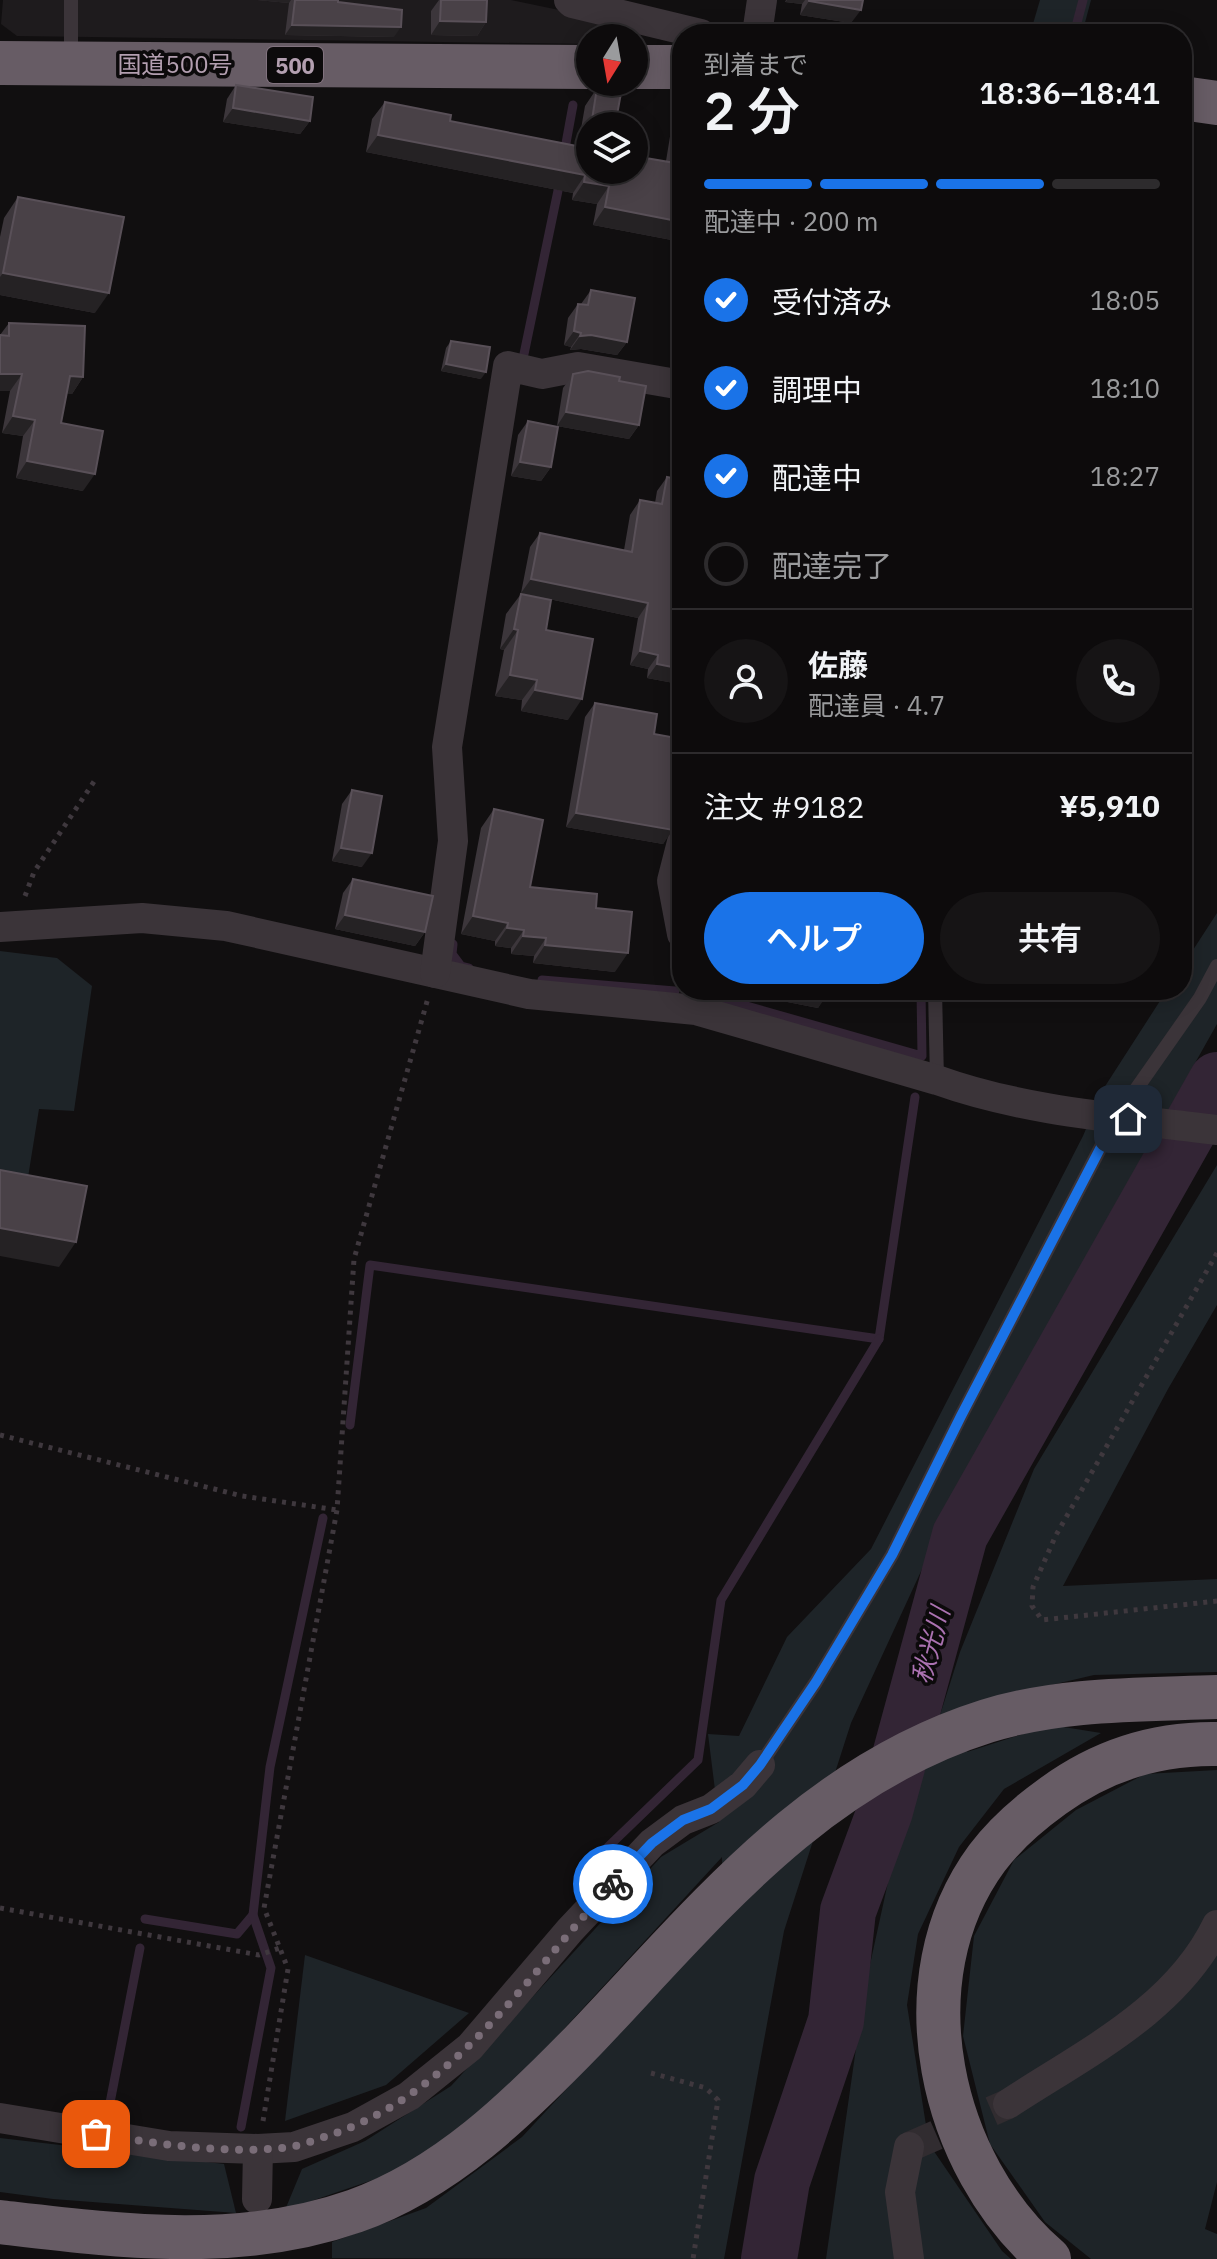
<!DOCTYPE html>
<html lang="ja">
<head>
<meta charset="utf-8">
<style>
	:root { --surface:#0d0b0c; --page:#161415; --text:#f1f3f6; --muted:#9a9b9d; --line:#2d2b2d; --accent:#1a73e8 }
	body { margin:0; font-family:"IBM Plex Sans","Noto Sans JP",sans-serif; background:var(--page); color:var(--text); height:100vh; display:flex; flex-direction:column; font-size:30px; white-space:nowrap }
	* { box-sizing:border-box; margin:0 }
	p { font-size:26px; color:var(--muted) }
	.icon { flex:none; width:44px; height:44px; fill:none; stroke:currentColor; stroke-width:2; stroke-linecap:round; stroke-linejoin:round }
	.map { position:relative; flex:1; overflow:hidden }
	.panel { position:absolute; left:672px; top:24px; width:520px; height:976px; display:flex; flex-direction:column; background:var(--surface); border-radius:32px; box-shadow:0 4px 20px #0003,0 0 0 2px var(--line) }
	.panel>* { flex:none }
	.needle { width:52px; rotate:191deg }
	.fabs { position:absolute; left:576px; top:24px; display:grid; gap:16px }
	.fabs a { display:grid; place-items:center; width:72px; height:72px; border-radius:50%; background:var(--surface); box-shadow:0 4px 20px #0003,0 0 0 2px var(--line); font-size:40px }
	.pin { position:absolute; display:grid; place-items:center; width:68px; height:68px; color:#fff; margin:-34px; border-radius:16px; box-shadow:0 4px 12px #0006 }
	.courier { position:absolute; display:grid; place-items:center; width:80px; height:80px; margin:-40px; border:6px solid #1a73e8; border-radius:50%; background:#fff; color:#222; box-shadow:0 2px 10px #0007 }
	.head em { font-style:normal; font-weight:600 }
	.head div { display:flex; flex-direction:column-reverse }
	.head { display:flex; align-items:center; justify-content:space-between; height:136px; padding:0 32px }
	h1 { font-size:52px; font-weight:600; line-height:60px }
	.bar { display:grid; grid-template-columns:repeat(4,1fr); gap:12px 8px; align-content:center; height:96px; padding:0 32px }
	.bar i { height:10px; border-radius:6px; background:var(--line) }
	.bar .active { background:var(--accent) }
	.bar p { grid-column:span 4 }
	.line { display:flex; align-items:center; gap:20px; padding:0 32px; border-top:2px solid var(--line) }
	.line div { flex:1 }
	.round { display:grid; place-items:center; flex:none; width:84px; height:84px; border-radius:42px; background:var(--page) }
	ol { padding:0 32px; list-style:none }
	li { display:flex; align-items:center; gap:24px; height:88px }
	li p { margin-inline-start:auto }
	li .icon { padding:8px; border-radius:50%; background:var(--accent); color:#fff; stroke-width:4 }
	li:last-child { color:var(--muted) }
	li i { width:44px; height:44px; border:4px solid var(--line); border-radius:50% }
	.primary-button { display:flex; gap:16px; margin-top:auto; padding:16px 32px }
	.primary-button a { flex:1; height:92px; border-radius:48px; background:var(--accent); color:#fff; font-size:32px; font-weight:600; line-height:92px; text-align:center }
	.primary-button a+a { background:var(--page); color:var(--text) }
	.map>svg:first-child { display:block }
	.built { fill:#1e1b1d }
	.green { fill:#1e2428 }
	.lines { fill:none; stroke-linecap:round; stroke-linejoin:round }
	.stream { stroke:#332535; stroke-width:9 }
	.river { stroke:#332535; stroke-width:56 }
	.street-tunnel { stroke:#312c30; stroke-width:30; stroke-dasharray:30 15; stroke-linecap:butt }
	.path { stroke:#3f383e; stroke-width:5; stroke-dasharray:4 6; stroke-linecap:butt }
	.lane { stroke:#3b3439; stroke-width:14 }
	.street { stroke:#3b3439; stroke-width:30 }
	.highway { stroke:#675c65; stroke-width:44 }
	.wall { fill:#3c363b }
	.shaded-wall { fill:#252224 }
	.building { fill:#494147; stroke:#595058; stroke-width:2 }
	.done { stroke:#7a6d78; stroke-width:8; stroke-dasharray:0 14.4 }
	.route { stroke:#1a73e8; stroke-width:10 }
	.labels { text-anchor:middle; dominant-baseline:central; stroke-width:7; stroke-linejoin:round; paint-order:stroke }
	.shield { fill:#0c0a0b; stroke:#81727e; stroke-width:2 }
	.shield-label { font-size:22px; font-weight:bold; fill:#b39fb0 }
	.street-label { font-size:24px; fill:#b39fb0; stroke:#0c0a0b }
	.water-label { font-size:26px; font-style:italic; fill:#ab72b1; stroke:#0c0a0b }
</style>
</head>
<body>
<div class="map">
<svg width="1217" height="2259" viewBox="0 0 1217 2259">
	<rect width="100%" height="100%" fill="#110f10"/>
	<polygon class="built" points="3,0 511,0 631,25 639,44 634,44 634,38 590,38 590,44 17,36 1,24"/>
	<g class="green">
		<polygon points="1040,0 1091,0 1082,34 1030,34"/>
		<polygon points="1217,913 1217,1024 976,1452 851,1723 784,1931 724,2259 332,2258 332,2242 426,2208 522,2137 723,1920 722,1857 495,2104 402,2170 285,2210 302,2169 365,2141 451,2086 661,1857 719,1822 708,1734 739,1736 787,1637 871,1549 1083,1136 1102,1091 1167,990 1182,990 1182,967"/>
		<polygon points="0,951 57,958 92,986 74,1111 39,1109 25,1196 0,1191"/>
		<polygon points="1217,1165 1217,1305 1168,1389 1063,1586 1217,1579 1217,1672 1094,1675 1009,1695 967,1752 1051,1725 1101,1733 1004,1789 959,1847 918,1934 907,2005 929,2144 1002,2251 1011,2259 826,2259 864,1992 890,1873 960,1652 1034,1469"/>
		<polygon points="1217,1770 1217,2182 1205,2229 1217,2234 1217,2259 1091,2259 1045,2222 990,2144 963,2036 974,1936 1014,1860 1076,1810 1145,1774"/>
		<polygon points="305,1955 469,2013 386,2085 285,2121"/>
		<polygon points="0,2138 224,2164 236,2213 53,2199 0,2192"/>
	</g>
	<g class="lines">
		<g class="stream">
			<polyline points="1074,34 1083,0"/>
			<polyline points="564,154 573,105"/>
			<polyline points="524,354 560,181"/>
			<polyline points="453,944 452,954 461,966 469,968"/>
			<polyline points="542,980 675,991"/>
			<polyline points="715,997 922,1056 921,990"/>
			<polyline points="350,1425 370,1265 879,1339 915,1097"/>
			<polyline points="584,1870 698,1760 721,1600 879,1339"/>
			<polyline points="145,1919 237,1934 253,1915"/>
			<polyline points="109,2108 140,1948"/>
			<polyline points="241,2127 271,1968 253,1915 270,1767 323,1518"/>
		</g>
		<polyline class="river" points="769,2259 782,2181 836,2021 848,1911 885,1811 960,1535 1217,1080"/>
		<polyline class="street-tunnel" points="909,2147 1008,2104"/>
		<g class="path">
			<polyline points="25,896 34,872 97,777"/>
			<polyline points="1217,1253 1056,1535 1033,1587 1032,1606 1042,1620 1217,1601"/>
			<polyline points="0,1435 242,1496 337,1510"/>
			<polyline points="0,1908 259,1955 280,1948"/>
			<polyline points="651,2073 706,2088 718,2100 693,2259"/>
			<polyline points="263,2121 288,1969 264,1908 337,1510 354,1259 428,998"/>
		</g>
		<g class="lane">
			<polyline points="71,59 71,0"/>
			<polyline points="935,990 937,1080"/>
			<polyline points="760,1765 816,1682 892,1555 961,1416 1116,1118 1200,998 1217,966"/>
		</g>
		<g class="street">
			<polyline points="569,0 572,3 701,34"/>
			<polyline points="757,34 762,0"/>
			<polyline points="682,842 672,881 682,934"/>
			<path d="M0,927L142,918L226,926L529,994L696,1010L937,1080C1026,1112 1123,1118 1217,1130"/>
			<polyline points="435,973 453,841 447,747 508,366 542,374 578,367 682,385"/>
			<path d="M1008,2104C1084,2054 1176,2010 1217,1925"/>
			<polyline points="0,2118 169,2146 258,2149 294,2147 353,2127 409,2096 470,2047 570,1930 652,1843 683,1820 711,1809 743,1785 760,1765"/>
			<polyline points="257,2199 258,2149"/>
			<polyline points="909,2259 900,2192 909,2147"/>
		</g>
		<g class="highway">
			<polyline points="0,63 590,67"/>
			<polyline points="634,67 682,67"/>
			<polyline points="1182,98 1217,103"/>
			<path d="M0,2222C119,2236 239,2252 355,2211C446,2179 518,2108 584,2040C705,1913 812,1776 987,1721C1061,1698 1140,1700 1217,1697"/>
			<path d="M1049,2259C940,2165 897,1980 987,1858C1005,1834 1028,1814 1053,1796C1101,1761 1157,1743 1217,1744"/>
		</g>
	</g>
	<g class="wall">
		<polygon points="257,0 338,0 338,2 394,37 285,35 289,3"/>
		<polygon points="439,0 487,0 486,22 477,36 431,35 431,11"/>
		<polygon points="786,0 863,0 851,23 800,15 802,4 785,2"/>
		<polygon points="236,85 310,121 300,134 223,122 227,99"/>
		<polygon points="597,88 615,126 590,126 590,170 666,161 674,112 682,101 682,242 593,225 597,204 572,200 573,193 366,152 372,119 385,102 450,121 578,146 585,106"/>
		<polygon points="18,197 95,313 0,295 0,237 4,218"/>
		<polygon points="591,290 627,342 617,355 581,349 570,350 571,347 564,345 568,318 578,304 581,304"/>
		<polygon points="9,323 83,377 72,394 67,393 61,423 83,491 16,478 23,436 2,433 10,391 0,335"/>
		<polygon points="451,341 481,379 441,371 446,348"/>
		<polygon points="573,374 619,381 639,425 629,439 557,426 563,388"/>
		<polygon points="528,421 551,467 541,481 511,476 518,435"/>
		<polygon points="667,477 675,615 682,616 682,680 679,684 647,678 648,669 630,665 638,618 521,593 530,547 540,533 624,550 630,515 640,500 655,503 657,491"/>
		<polygon points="521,594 546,630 568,720 521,711 522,700 495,696 504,650 500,649 506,614"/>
		<polygon points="595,703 654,734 682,739 682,825 678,825 674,826 663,844 566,827 585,717"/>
		<polygon points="352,790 362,867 332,861 342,804"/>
		<polygon points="494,809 530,887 596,908 615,972 533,963 534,956 511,954 511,948 495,946 495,941 461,934 481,828"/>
		<polygon points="353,879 425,932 415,946 335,929 343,893"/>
		<polygon points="766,990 828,990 818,1008 772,999 773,991"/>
	</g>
	<g class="shaded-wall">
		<polygon points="257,0 291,0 289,3"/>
		<polygon points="787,0 805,0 802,4 785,2"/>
		<polygon points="809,1 861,10 851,23 800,15"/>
		<polygon points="440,21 486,22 477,36 431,35"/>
		<polygon points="292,25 401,27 394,37 285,35"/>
		<polygon points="233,108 310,121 300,134 223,122"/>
		<polygon points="378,135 585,175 573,193 366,152"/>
		<polygon points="584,182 609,186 597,204 572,200"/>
		<polygon points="605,207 682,222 682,242 593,225"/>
		<polygon points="3,273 109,293 95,313 0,295 0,277"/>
		<polygon points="574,331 581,333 571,347 564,345"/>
		<polygon points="591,335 627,342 617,355 581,349 570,350 580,336"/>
		<polygon points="446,364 486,372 481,379 441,371"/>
		<polygon points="0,374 22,374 10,391 0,391"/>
		<polygon points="70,376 83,377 72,394 59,393"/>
		<polygon points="566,412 639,425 629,439 557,426"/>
		<polygon points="13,416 35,420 23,436 2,433"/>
		<polygon points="27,461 95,474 83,491 16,478"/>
		<polygon points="520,462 551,467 541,481 511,476"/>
		<polygon points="531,579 648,603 638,618 521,593"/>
		<polygon points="514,629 518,630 504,650 500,649"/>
		<polygon points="640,651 658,655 648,669 630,665"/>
		<polygon points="657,664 682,669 682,680 679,684 647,678"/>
		<polygon points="510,675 537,680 522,700 495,696"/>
		<polygon points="535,690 582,699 568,720 521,711"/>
		<polygon points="576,813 673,830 663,844 566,827"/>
		<polygon points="682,813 682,825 678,825 670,829 680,815"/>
		<polygon points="341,848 372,853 362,867 332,861"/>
		<polygon points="345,915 425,932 415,946 335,929"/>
		<polygon points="473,916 508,923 495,941 461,934"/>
		<polygon points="507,928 524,930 511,948 495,946"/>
		<polygon points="523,936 546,938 534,956 511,954"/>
		<polygon points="545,945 628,953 615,972 533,963"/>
		<polygon points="778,990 806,990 828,994 818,1008 772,999"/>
		<polygon points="0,1228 76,1242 59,1267 0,1256"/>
	</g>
	<g class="building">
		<polygon points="295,0 338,0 338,2 402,10 401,27 292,25"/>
		<polygon points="441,0 487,0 486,22 440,21"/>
		<polygon points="809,0 863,0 861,10 809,1"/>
		<polygon points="236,85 313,97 310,121 233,108"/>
		<polygon points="597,88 621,93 615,126 591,126"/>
		<polygon points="385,102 451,115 450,121 587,148 590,131 590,170 634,170 634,156 675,163 682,121 682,222 605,207 609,186 584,182 585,175 378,135"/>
		<polygon points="18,197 124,217 109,293 3,273"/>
		<polygon points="591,290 635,298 627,342 591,335 580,336 581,333 574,331 578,304 588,305"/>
		<polygon points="9,323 85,326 83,377 70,376 61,423 103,431 95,474 27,461 35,420 13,416 22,374 0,374 0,335 9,336"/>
		<polygon points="451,341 490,347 486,372 446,364"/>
		<polygon points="588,371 620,377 619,381 646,386 639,425 566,412 573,374"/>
		<polygon points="528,421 558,427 551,467 520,462"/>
		<polygon points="667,477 682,480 682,570 675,615 682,616 682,669 657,664 658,655 640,651 648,603 531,579 540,533 632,552 640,500 662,504"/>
		<polygon points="521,594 551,600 546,630 593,639 582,699 535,690 537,680 510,675 518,630 514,629"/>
		<polygon points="595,703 657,714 654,734 682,739 682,813 680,815 673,830 576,813"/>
		<polygon points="352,790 382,796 372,853 341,848"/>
		<polygon points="494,809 543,820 530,887 597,894 596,908 632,912 628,953 545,945 546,938 523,936 524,930 507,928 508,923 473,916"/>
		<polygon points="353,879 433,896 425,932 345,915"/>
		<polygon points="806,990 828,990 828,994"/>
		<polygon points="0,1170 87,1186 76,1242 0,1228"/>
	</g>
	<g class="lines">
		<path class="done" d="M96,2134C160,2144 226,2155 290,2147C303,2145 317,2139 330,2135C456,2093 527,1975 613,1884"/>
		<polyline class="route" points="613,1884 652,1843 683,1820 711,1809 743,1785 760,1765 816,1682 892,1555 961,1416 1116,1118 1128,1119"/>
	</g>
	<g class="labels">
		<rect class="shield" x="267" y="47" width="56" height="36" rx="6"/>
		<g class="shield-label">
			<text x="295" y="65">500</text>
		</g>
		<g class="street-label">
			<text x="175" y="64">国道500号</text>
		</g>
		<g class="water-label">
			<text transform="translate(930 1645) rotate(-75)">秋光川</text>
		</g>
	</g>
</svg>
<div class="fabs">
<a><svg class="needle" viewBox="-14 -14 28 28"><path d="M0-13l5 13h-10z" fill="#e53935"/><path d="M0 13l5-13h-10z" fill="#9a9b9d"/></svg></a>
<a><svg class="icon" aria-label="layers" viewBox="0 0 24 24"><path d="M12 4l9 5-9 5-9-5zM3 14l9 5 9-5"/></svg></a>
</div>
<div class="pin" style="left:96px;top:2134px;background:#ea580c"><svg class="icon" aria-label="bag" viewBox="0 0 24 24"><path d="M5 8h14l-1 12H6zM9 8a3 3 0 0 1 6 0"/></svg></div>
<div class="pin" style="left:1128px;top:1119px;background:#1f2937"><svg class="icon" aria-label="home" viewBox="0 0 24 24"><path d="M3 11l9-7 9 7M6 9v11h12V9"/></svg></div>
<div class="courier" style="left:613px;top:1884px"><svg class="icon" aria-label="bike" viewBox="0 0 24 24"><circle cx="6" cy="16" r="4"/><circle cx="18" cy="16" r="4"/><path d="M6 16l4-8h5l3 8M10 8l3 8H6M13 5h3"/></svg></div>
<section class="panel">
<div class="head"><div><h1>2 分</h1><p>到着まで</p></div><em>18:36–18:41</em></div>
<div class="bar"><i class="active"></i><i class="active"></i><i class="active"></i><i></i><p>配達中 · 200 m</p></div>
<ol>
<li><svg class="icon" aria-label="check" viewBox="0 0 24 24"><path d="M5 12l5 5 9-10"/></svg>受付済み<p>18:05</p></li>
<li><svg class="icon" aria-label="check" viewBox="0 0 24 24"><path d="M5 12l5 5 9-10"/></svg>調理中<p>18:10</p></li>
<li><svg class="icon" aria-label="check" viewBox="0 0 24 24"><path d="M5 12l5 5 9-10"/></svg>配達中<p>18:27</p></li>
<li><i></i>配達完了</li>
</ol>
<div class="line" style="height:144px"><a class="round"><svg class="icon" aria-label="person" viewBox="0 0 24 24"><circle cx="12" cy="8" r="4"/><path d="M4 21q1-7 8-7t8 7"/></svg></a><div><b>佐藤</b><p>配達員 · 4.7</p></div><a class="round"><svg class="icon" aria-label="phone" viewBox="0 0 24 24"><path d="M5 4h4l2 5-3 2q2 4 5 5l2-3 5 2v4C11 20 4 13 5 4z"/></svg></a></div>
<div class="line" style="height:104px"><div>注文 #9182</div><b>¥5,910</b></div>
<div class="primary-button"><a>ヘルプ</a><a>共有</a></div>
</section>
</div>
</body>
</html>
